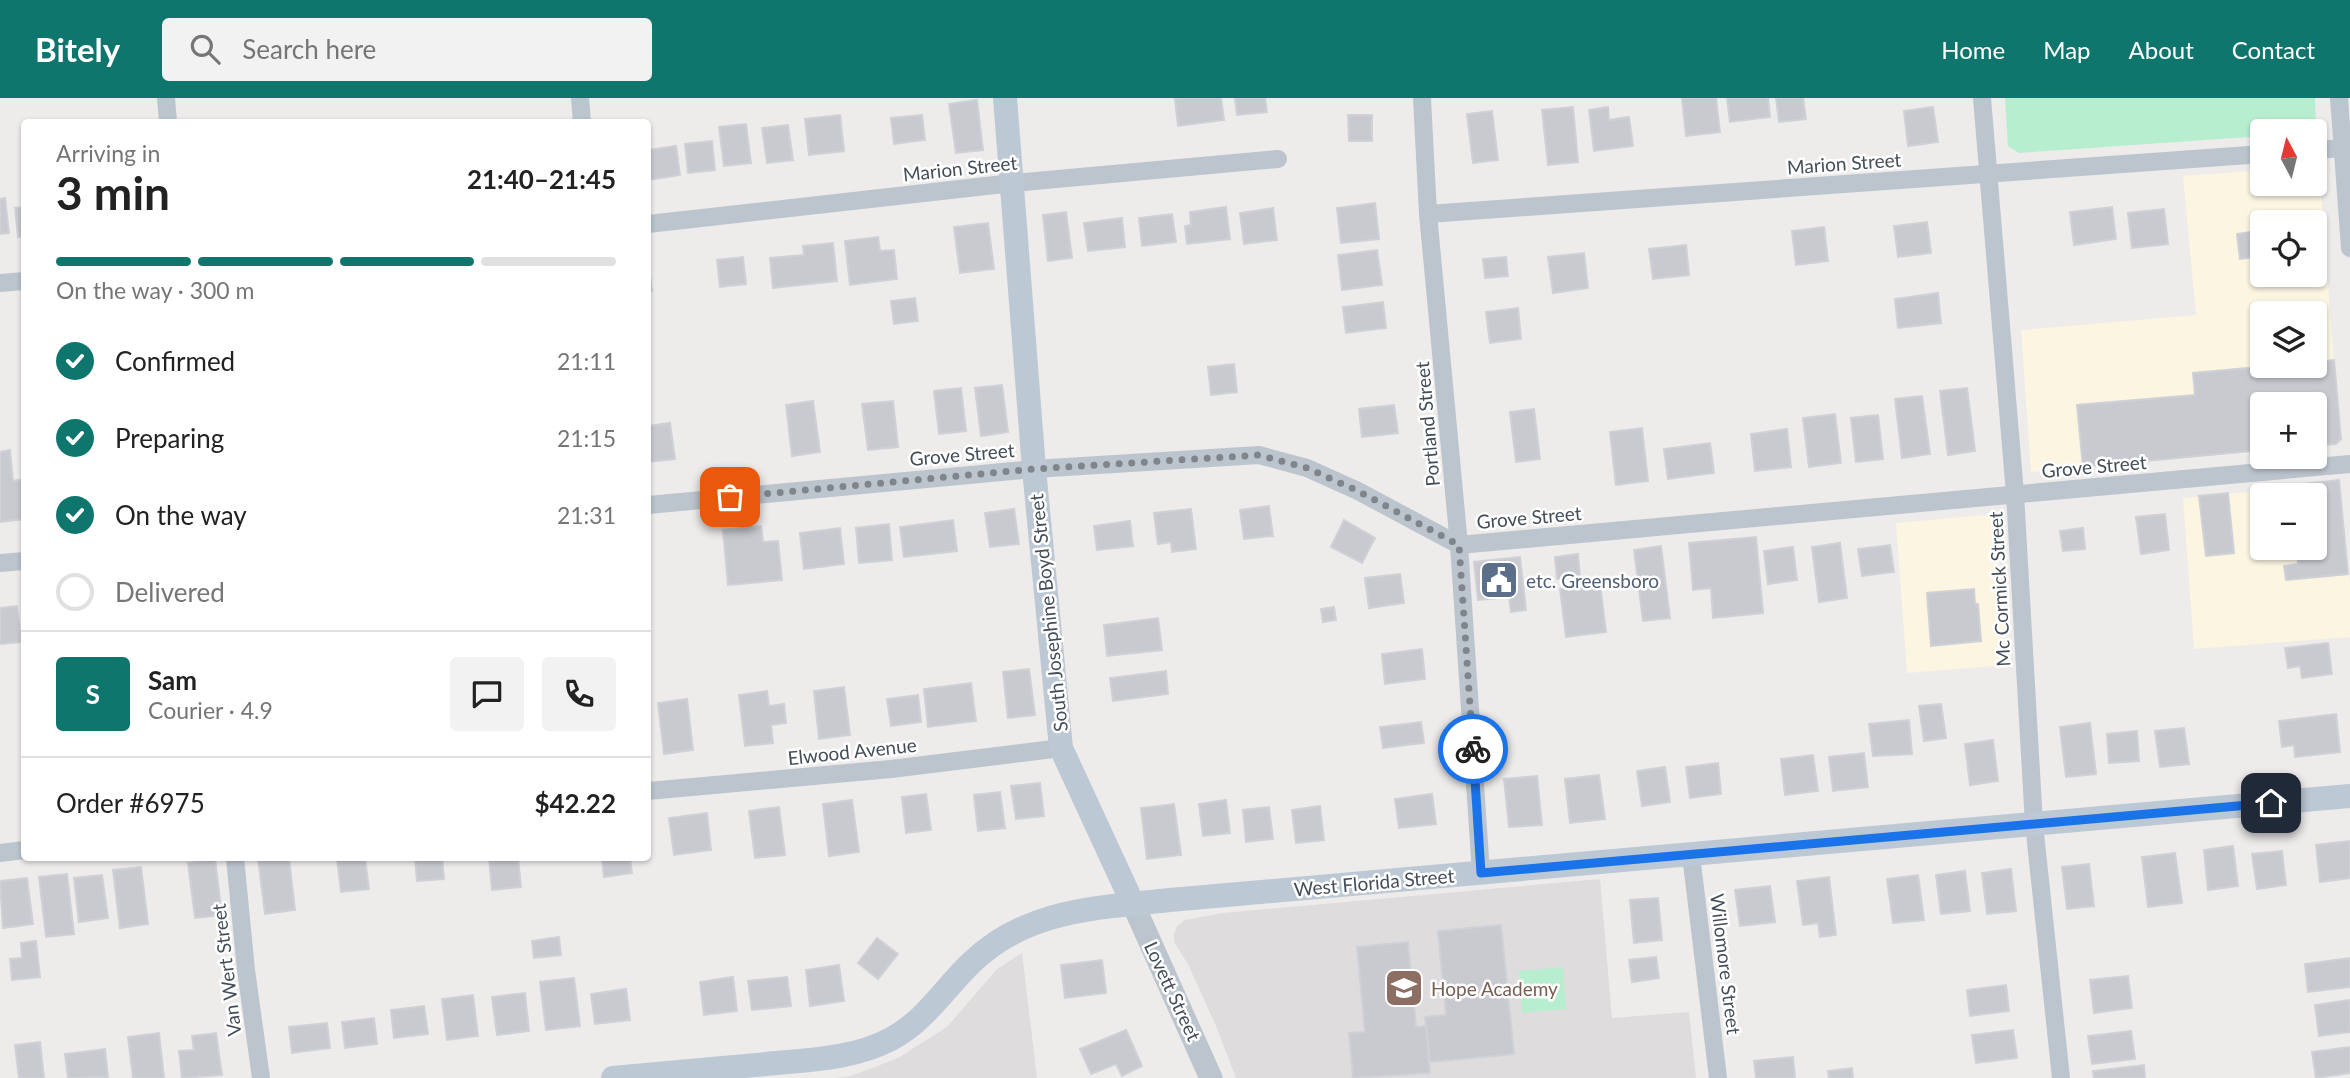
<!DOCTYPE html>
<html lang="en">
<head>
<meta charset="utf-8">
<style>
	:root { --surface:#fff; --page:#f2f2f2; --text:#222; --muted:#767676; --line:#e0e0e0; --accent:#0f766e }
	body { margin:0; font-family:Lato,sans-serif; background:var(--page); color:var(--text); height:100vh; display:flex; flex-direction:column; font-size:26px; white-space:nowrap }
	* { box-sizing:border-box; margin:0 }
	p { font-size:23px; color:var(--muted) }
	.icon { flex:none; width:38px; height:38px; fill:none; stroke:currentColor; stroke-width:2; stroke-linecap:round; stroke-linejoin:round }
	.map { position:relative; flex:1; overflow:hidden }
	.details { position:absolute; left:21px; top:21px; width:630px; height:742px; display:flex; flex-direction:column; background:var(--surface); border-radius:7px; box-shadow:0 2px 5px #0004 }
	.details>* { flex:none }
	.needle { width:46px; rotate:353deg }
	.tools { position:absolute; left:2250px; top:21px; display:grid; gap:14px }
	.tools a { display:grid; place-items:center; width:77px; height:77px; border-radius:7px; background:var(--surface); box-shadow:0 2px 5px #0004; font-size:35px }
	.pin { position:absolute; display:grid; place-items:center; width:60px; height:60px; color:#fff; margin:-30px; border-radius:14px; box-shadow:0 4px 10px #0006 }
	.courier { position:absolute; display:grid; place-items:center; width:70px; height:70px; margin:-35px; border:5px solid #1a73e8; border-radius:50%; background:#fff; color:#222; box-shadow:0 2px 9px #0007 }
	.summary em { font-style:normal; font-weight:700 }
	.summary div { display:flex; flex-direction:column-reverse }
	.summary { display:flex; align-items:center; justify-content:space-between; height:119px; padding:0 35px }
	h1 { font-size:46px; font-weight:700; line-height:52px }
	.bar { display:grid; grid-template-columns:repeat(4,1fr); gap:10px 7px; align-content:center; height:84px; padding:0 35px }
	.bar i { height:9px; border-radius:5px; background:var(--line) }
	.bar .on { background:var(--accent) }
	.bar p { grid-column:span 4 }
	.line { display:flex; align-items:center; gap:18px; padding:0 35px; border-top:2px solid var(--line) }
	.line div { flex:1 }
	.round { display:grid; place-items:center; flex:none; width:74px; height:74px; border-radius:7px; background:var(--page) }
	ol { padding:0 35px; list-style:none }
	li { display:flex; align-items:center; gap:21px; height:77px }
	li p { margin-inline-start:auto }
	li .icon { padding:7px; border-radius:50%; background:var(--accent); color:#fff; stroke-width:4 }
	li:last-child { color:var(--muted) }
	li i { width:38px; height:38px; border:4px solid var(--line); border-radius:50% }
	header { display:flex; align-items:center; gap:42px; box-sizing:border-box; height:98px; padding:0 35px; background:var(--accent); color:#fff }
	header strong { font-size:33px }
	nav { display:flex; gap:38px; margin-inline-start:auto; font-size:24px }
	.search { width:490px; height:63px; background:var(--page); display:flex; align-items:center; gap:18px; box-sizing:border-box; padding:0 24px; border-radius:7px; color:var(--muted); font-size:26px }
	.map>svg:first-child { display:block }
	.commercial { fill:#fbf5e2; fill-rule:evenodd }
	.education { fill:#dfdcdd }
	.green { fill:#b7eecf }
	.building { fill:#c8cad0; stroke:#cfd1d7; stroke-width:2 }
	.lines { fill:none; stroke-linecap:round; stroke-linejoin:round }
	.minor { stroke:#bcc5ce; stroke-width:18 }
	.tertiary { stroke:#bcc5ce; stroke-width:23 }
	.secondary { stroke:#bdc8d5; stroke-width:24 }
	.done { stroke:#80858c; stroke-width:7; stroke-dasharray:0 12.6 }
	.route { stroke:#1a73e8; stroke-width:9 }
	.labels { text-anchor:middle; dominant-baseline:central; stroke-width:5; stroke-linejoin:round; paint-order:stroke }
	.street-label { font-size:19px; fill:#444e59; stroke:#fff }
	.service-label { font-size:19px; fill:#4e5e75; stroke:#fff; text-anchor:start }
	.education-label { font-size:19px; fill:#785e54; stroke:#fff; text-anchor:start }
</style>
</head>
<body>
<header>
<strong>Bitely</strong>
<div class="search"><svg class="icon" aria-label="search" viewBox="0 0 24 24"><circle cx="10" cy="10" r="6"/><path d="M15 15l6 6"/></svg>Search here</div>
<nav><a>Home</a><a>Map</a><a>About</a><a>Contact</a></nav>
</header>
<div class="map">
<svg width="2350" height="980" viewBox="0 0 2350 980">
	<rect width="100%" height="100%" fill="#eeebeb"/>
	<g class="commercial">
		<path d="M2315,69H2319L2340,344L2336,347L2315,349V306H2263V354L2031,374L2021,232L2196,217L2183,78L2263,72V86H2315ZM2263,124H2315V177H2263ZM2263,215H2315V268H2263Z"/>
		<path d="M2340,385L2350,484V539L2194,551L2183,400ZM2263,397H2315V450H2263Z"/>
		<polygon points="1996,416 2007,567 1907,575 1896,425"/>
	</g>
	<g class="education">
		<polygon points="1600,781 1612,920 1689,914 1696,980 1236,980 1216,928 1188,866 1174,844 1174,836 1177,828 1185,822 1223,815"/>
		<polygon points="1022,855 1037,980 835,980 851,978 898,960 947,929 997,871"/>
	</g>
	<g class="green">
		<polygon points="2005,0 2315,0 2316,28 2311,33 2263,33 2263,38 2019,55 2008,48"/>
		<polygon points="1563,869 1566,911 1522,915 1519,873"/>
	</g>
	<g class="building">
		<polygon points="1184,0 1221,0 1224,22 1178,28 1175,1"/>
		<polygon points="1235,0 1265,0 1267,14 1237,17"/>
		<polygon points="1682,0 1716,0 1720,34 1686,38"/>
		<polygon points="1727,0 1768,0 1770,19 1730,24"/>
		<polygon points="1776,0 1803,0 1806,21 1779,24"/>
		<polygon points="977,2 983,52 956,55 949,6"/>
		<polygon points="1573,9 1578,64 1548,67 1542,12"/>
		<polygon points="1608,9 1609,22 1629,19 1633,48 1594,53 1589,12"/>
		<polygon points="1933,9 1938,44 1908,48 1904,13"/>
		<polygon points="1492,13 1498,62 1473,65 1467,16"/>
		<polygon points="840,17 844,53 809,57 805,21"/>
		<polygon points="922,17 925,42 894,46 891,20"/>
		<polygon points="1348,17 1372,17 1372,43 1349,43"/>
		<polygon points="746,26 751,65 724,68 719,29"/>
		<polygon points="788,27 793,62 767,65 762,30"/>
		<polygon points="712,43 715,72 688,75 685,46"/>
		<polygon points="676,48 680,77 648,82 648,52"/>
		<polygon points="5,100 9,135 0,136 0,101"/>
		<polygon points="1375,105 1379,141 1341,145 1337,110"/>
		<polygon points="24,109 24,139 18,139 15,110"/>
		<polygon points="1226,109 1230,141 1187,146 1185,128 1191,127 1190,114"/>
		<polygon points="2112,109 2116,141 2074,147 2070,114"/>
		<polygon points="1273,110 1277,142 1244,146 1240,115"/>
		<polygon points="2164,111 2168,146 2132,150 2128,115"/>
		<polygon points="1066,114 1072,160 1048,163 1043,117"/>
		<polygon points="1172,116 1176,144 1142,148 1139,120"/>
		<polygon points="1122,120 1125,149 1088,153 1084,125"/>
		<polygon points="1927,124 1931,155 1898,159 1894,128"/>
		<polygon points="988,125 994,171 960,175 954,129"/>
		<polygon points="1824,129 1828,163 1796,167 1792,133"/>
		<polygon points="2263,132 2263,158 2240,161 2237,136"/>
		<polygon points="878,139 880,153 894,152 897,181 850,187 845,143"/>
		<polygon points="833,145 837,183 773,190 770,160 804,157 803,148"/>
		<polygon points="1686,147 1689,177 1653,181 1649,151"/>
		<polygon points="1377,152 1382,187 1342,192 1338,157"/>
		<polygon points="1584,155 1588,190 1553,195 1548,159"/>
		<polygon points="743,159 746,186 720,189 717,162"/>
		<polygon points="1506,159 1508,178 1485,180 1483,161"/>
		<polygon points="648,163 652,193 648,193"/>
		<polygon points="1938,195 1941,225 1898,230 1895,201"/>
		<polygon points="915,200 918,223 894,226 891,203"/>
		<polygon points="1383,204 1386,230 1346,235 1343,209"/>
		<polygon points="1518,210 1521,241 1490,245 1486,214"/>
		<polygon points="2334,262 2341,341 2336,346 2315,348 2315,306 2263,306 2263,352 2083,369 2077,307 2195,297 2193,275 2270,268 2315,268 2315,264"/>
		<polygon points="1234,266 1237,294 1211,297 1208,269"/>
		<polygon points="1002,287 1008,334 981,338 975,290"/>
		<polygon points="961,290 966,333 939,336 934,293"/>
		<polygon points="1967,290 1975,353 1948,357 1940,293"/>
		<polygon points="1922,298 1930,356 1902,360 1895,301"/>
		<polygon points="813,303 820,354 792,358 786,307"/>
		<polygon points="893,303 898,349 868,352 862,306"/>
		<polygon points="1394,307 1398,335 1362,339 1359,311"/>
		<polygon points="1534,311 1540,361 1516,364 1510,314"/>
		<polygon points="1835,316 1841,365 1809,369 1803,320"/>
		<polygon points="1878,317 1883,361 1856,364 1851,320"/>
		<polygon points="670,325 675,361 648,364 648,328"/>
		<polygon points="1642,330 1648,383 1616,387 1610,334"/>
		<polygon points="1787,331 1791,369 1755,373 1751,336"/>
		<polygon points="1710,345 1714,375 1668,381 1664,351"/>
		<polygon points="10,352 13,383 24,381 24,421 0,424 0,354"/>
		<polygon points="2339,382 2348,476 2286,482 2284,468 2298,466 2297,450 2315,450 2315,397 2276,397 2275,389"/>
		<polygon points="2228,395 2234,455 2206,458 2199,398"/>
		<polygon points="1269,408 1273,438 1244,441 1240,412"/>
		<polygon points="1014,411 1019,446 990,449 985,415"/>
		<polygon points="1191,411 1196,451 1172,454 1171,444 1158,446 1154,415"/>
		<polygon points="2165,416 2169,452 2141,456 2136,419"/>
		<polygon points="953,422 957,453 904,459 900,429"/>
		<polygon points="1344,422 1375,440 1362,465 1331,449"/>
		<polygon points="1130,423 1133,448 1097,452 1094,428"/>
		<polygon points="889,426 892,462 859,465 856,430"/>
		<polygon points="761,428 763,444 778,443 782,482 728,487 723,432"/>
		<polygon points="840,430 844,466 804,471 800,435"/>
		<polygon points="2083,430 2085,451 2063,453 2060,433"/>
		<polygon points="1756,439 1763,515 1713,520 1711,490 1693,492 1689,445"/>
		<polygon points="1840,445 1847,500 1819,504 1812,449"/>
		<polygon points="1890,447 1894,474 1862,478 1858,451"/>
		<polygon points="1661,448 1670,520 1643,523 1634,452"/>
		<polygon points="1793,449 1797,482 1768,486 1764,453"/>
		<polygon points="1578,456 1580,479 1557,481 1555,459"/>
		<polygon points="1520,459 1526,512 1511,514 1509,499 1478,502 1474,464"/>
		<polygon points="1400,476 1404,505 1369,510 1365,480"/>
		<polygon points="1600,486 1606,534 1566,539 1560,491"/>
		<polygon points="1974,491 1975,506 1978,506 1981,543 1931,548 1927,495"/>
		<polygon points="17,508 21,544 0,546 0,510"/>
		<polygon points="1334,509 1336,522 1323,524 1321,511"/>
		<polygon points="1158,520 1162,552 1107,558 1104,527"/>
		<polygon points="2328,545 2332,576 2302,580 2300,568 2288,570 2285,550"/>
		<polygon points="1422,551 1425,581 1385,586 1382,556"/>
		<polygon points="1029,571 1035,617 1008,620 1003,574"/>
		<polygon points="1166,573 1168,596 1113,603 1110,580"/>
		<polygon points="971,585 976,623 928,629 924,591"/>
		<polygon points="844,589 850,637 819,641 814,593"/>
		<polygon points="767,593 769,608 784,606 786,625 771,627 773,645 745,648 739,597"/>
		<polygon points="918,597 921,624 891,628 887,601"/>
		<polygon points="687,601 693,652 664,656 658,605"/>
		<polygon points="1941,606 1946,640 1924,643 1919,608"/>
		<polygon points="2336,616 2340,654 2295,659 2294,647 2282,649 2279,623"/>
		<polygon points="1909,622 1912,656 1873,658 1869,626"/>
		<polygon points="1421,624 1424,645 1383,650 1380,629"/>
		<polygon points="2090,625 2096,676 2066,679 2060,629"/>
		<polygon points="2184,630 2189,666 2160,669 2155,633"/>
		<polygon points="2137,633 2139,663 2109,665 2107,636"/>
		<polygon points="1993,642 1998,683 1970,687 1965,646"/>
		<polygon points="1864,655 1868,689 1833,693 1829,659"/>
		<polygon points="1813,657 1818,693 1785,697 1781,661"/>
		<polygon points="1718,665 1721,696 1690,700 1686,669"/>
		<polygon points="1665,669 1670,704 1642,708 1637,673"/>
		<polygon points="1599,677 1605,721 1570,725 1565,681"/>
		<polygon points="1537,678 1542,727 1509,729 1504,681"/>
		<polygon points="1040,685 1044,718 1016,721 1011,688"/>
		<polygon points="1000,694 1005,730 978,733 974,697"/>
		<polygon points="926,696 931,732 906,735 902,699"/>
		<polygon points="1432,696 1436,726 1399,730 1395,701"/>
		<polygon points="852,702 859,754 829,758 823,706"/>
		<polygon points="1226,702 1230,735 1203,738 1199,706"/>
		<polygon points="1174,706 1181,757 1147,761 1141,710"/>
		<polygon points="1320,708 1324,742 1296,745 1292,712"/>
		<polygon points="779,709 785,757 755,760 749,713"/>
		<polygon points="1269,709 1273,741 1246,744 1243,712"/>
		<polygon points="707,715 711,752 674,757 669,720"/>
		<polygon points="2350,743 2350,780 2320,784 2316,747"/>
		<polygon points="2233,748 2238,788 2208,792 2204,752"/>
		<polygon points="2282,753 2286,787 2257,791 2252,756"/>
		<polygon points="2175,755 2182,805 2148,809 2142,759"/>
		<polygon points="258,760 289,760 295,812 265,816"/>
		<polygon points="337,760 365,760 369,791 341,794"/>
		<polygon points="415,760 442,760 444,781 417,783"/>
		<polygon points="489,760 518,760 521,789 492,792"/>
		<polygon points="602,760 630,760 632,775 604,779"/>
		<polygon points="215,761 222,817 195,820 188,765"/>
		<polygon points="2089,766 2094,808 2067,811 2062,769"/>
		<polygon points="141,769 148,826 120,830 113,772"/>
		<polygon points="2011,771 2016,813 1987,816 1982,775"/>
		<polygon points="1965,773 1970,813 1941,816 1936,777"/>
		<polygon points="67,776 74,836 46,839 39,779"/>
		<polygon points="102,777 108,820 79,824 74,780"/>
		<polygon points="1918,777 1924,822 1893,825 1887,781"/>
		<polygon points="1829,779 1836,837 1820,839 1818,825 1803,827 1797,783"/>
		<polygon points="27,780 33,826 3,830 0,783"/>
		<polygon points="1770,788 1775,824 1740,828 1735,792"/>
		<polygon points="1658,800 1662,842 1634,845 1630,802"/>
		<polygon points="1501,827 1514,956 1430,964 1425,919 1446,917 1438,833"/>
		<polygon points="559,839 561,857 534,860 532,843"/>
		<polygon points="877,840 898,856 878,881 858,865"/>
		<polygon points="36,843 40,879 12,882 10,861 22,860 21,845"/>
		<polygon points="1408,844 1416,929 1426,928 1430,975 1353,980 1349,935 1365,934 1357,849"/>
		<polygon points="1656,859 1659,880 1632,884 1629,862"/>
		<polygon points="2350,860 2350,889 2308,894 2305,866"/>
		<polygon points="1102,862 1106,895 1065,900 1061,867"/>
		<polygon points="839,867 844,903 810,908 806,872"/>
		<polygon points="2128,878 2132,910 2094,915 2090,882"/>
		<polygon points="733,879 737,913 704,917 700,884"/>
		<polygon points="787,879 791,908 752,912 748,883"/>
		<polygon points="574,880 580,928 546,932 540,884"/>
		<polygon points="2006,887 2009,913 1970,918 1967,892"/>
		<polygon points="626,891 630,922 595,926 591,896"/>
		<polygon points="525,895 529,933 497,937 492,899"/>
		<polygon points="473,897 478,938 447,942 442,901"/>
		<polygon points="2350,902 2350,934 2319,938 2315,907"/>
		<polygon points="424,908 428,936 394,940 391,912"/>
		<polygon points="374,920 377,946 345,950 342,924"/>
		<polygon points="327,925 330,950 292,955 289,929"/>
		<polygon points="1126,932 1142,968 1122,978 1116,966 1091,976 1080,951"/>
		<polygon points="2013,932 2017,960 1976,965 1972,937"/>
		<polygon points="2131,933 2135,961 2092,966 2088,938"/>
		<polygon points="159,935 164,980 133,980 128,939"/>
		<polygon points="216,935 222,977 182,980 179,953 194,952 192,938"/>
		<polygon points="40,944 44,980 19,980 15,947"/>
		<polygon points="2350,949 2350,975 2316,980 2312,954"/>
		<polygon points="105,951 108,979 68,980 65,956"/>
		<polygon points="1793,959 1795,980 1756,980 1754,963"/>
		<polygon points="2144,967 2145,980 2094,980 2093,973"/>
		<polygon points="1852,970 1853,980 1829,980 1828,973"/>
	</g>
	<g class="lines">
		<g class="minor">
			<polyline points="166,0 168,24"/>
			<polyline points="580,0 582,24"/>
			<polyline points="1422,0 1428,116 1459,447 1481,775"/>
			<polyline points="1982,0 2015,396 2034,726 2061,980"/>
			<polyline points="2339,0 2350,150"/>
			<polyline points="2315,52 2343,50"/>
			<polyline points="1428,116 2263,56"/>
			<polyline points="648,126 1013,85 1278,61"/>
			<polyline points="0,185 24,183"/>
			<polyline points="648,407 1034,371 1259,357 1307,370 1358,393 1459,447 2350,366"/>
			<polyline points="0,465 24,463"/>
			<polyline points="648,693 891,671 1061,650"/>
			<polyline points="0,755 24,752"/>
			<polyline points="1691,757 1718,980"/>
			<polyline points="235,760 246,872 261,980"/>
		</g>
		<polyline class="tertiary" points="1133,806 1211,980"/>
		<g class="secondary">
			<polyline points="1005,0 1034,371 1061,650 1133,806"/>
			<path d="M613,980C664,975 715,971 766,966C807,962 854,961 891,941C925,923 944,891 971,865C1026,811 1098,810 1170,802L2350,698"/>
		</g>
	</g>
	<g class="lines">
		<polyline class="done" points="730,399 1034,371 1259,357 1307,370 1358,393 1459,447 1473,651"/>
		<polyline class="route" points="1473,651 1481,775 2271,705"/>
	</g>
	<defs>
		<symbol id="civic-square" viewBox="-11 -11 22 22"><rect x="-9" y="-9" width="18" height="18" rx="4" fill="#5c6f8a" stroke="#fff"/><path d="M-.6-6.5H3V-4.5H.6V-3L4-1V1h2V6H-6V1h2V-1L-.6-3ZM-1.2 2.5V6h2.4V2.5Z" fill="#fff"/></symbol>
		<symbol id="school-square" viewBox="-11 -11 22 22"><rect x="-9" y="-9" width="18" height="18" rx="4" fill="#8d6e63" stroke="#fff"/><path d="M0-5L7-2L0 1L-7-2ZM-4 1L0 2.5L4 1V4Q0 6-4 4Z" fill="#fff"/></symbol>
	</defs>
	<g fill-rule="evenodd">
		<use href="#civic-square" x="1477" y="460" width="44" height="44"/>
		<use href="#school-square" x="1382" y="868" width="44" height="44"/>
	</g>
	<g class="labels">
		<g class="street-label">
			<text transform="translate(1844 65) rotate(-4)">Marion Street</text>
			<text transform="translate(960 70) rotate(-6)">Marion Street</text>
			<text transform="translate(1427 326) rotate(-95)">Portland Street</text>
			<text transform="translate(962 356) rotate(-5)">Grove Street</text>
			<text transform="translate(2094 368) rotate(-5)">Grove Street</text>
			<text transform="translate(1529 419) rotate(-5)">Grove Street</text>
			<text transform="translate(1999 491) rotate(-93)">Mc Cormick Street</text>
			<text transform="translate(1048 515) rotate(-96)">South Josephine Boyd Street</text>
			<text transform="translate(852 653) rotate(-6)">Elwood Avenue</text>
			<text transform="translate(1374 784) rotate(-5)">West Florida Street</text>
			<text transform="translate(1726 866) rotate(83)">Willomore Street</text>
			<text transform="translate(226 872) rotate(-97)">Van Wert Street</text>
			<text transform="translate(1173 893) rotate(65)">Lovett Street</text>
		</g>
		<g class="service-label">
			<text x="1526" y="482">etc. Greensboro</text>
		</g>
		<g class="education-label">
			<text x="1431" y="890">Hope Academy</text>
		</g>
	</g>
</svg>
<div class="tools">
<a><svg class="needle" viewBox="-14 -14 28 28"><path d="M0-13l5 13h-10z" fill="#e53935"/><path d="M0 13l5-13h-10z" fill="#767676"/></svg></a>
<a><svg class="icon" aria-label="locate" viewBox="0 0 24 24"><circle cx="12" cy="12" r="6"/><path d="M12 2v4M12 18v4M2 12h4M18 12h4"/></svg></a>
<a><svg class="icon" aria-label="layers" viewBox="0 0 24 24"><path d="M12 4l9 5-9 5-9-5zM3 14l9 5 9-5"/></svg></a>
<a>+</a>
<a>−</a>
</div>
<div class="pin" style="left:730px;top:399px;background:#ea580c"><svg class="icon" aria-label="bag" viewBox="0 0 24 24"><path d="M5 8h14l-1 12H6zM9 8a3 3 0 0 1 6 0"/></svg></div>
<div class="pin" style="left:2271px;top:705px;background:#1f2937"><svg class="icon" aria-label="home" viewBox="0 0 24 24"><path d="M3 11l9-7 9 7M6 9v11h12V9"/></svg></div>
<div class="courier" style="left:1473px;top:651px"><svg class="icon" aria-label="bike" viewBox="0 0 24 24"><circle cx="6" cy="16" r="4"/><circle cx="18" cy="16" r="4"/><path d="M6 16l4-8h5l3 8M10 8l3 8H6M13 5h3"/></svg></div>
<section class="details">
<div class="summary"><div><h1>3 min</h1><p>Arriving in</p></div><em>21:40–21:45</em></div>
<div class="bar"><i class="on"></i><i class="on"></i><i class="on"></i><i></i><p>On the way · 300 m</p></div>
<ol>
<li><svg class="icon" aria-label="check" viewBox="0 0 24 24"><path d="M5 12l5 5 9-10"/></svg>Confirmed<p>21:11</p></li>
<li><svg class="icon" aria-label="check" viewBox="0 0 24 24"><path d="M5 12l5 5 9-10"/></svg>Preparing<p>21:15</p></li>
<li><svg class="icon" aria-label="check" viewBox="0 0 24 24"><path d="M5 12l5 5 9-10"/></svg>On the way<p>21:31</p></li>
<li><i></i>Delivered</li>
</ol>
<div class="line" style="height:126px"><b class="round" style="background:var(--accent);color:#fff">S</b><div><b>Sam</b><p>Courier · 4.9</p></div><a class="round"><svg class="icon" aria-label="chat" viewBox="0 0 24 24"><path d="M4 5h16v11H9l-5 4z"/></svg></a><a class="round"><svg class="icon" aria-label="phone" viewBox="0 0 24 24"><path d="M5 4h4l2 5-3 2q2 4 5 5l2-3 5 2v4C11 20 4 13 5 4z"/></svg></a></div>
<div class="line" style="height:91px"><div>Order #6975</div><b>$42.22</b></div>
</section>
</div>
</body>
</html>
